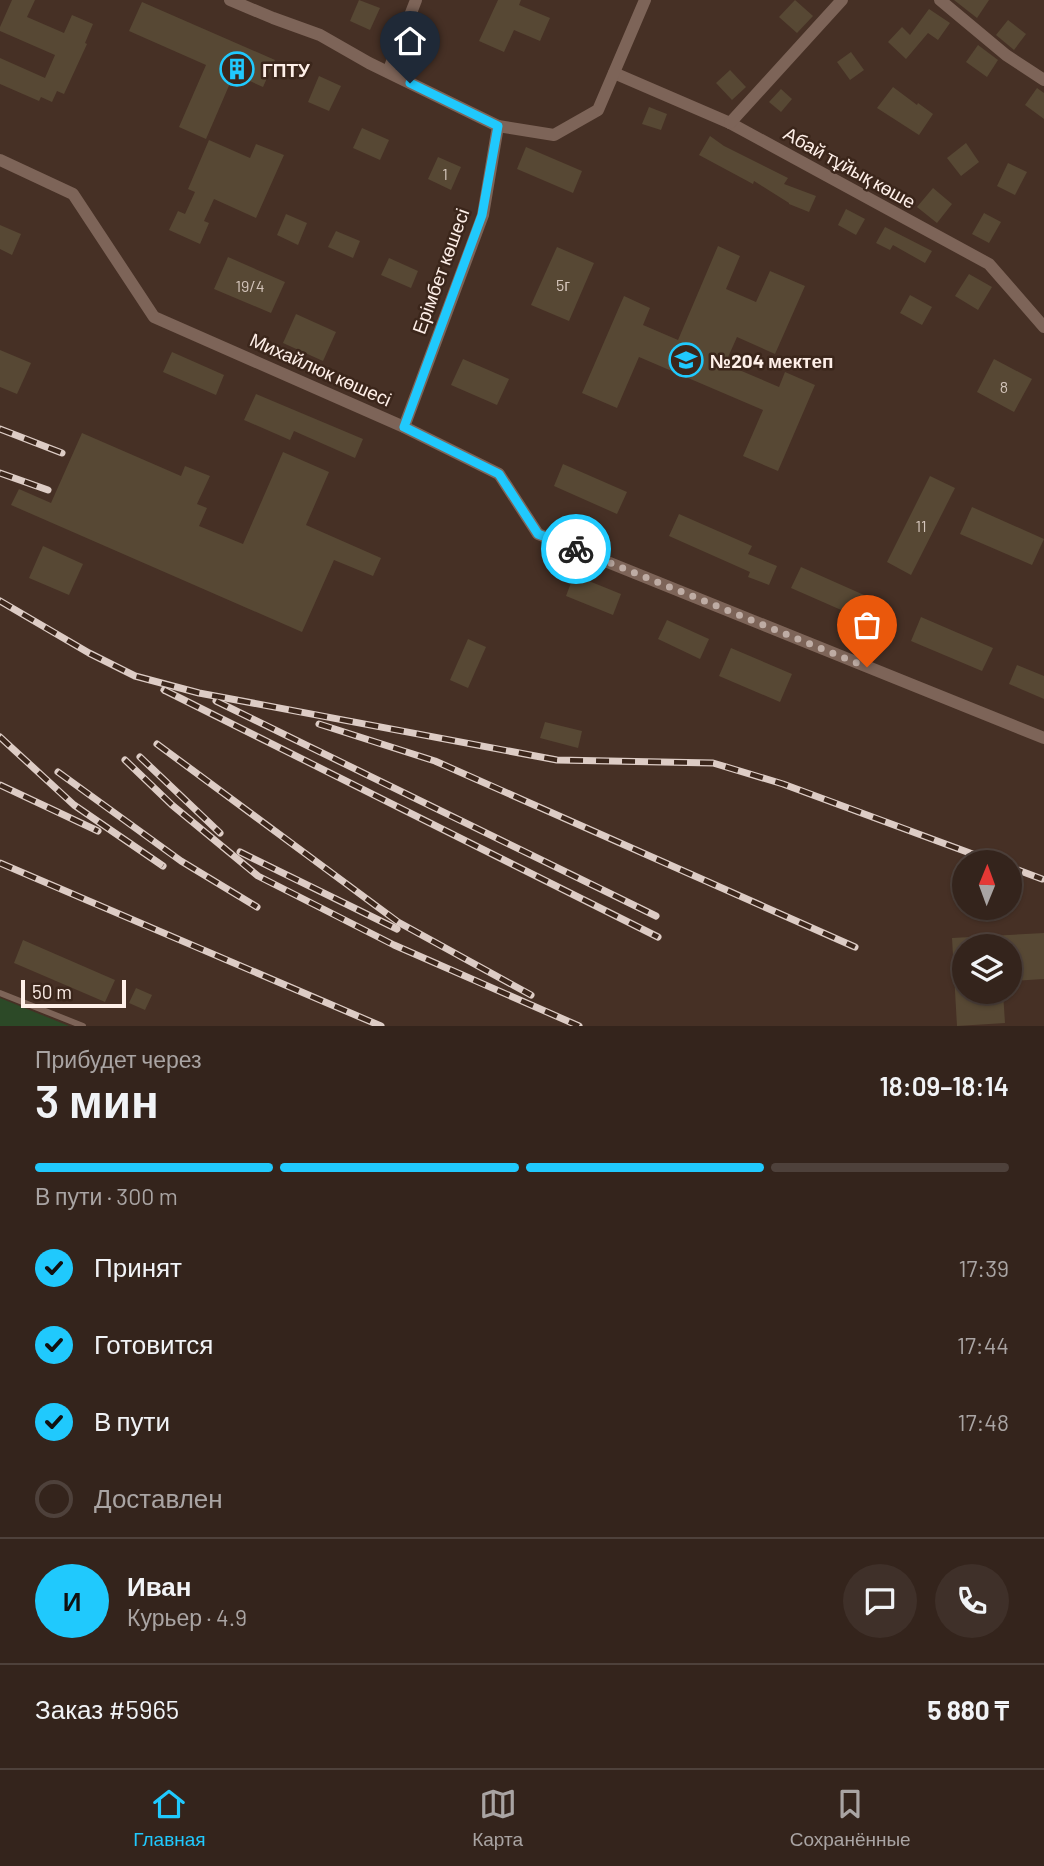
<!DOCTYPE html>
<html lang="ru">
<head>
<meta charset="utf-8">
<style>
	:root { --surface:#34241c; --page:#3f3029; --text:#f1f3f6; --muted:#a9a4a3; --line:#4e413b; --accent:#20c9fd }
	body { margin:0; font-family:Barlow,sans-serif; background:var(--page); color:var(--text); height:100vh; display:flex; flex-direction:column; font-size:26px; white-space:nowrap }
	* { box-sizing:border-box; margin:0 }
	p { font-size:23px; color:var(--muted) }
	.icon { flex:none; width:38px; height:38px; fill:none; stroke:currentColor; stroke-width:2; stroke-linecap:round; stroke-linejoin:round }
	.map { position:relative; height:1026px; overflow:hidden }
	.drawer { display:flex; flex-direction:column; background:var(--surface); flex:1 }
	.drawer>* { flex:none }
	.needle { width:46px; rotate:1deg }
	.buttons { position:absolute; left:952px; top:850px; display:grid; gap:14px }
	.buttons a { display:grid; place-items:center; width:70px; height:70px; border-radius:50%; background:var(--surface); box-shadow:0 2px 5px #0004,0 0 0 2px var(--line); font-size:35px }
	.scale { position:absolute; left:21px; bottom:18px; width:105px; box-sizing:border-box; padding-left:7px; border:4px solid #feefe8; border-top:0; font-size:19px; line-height:24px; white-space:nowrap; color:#feefe8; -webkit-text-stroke:5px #3b261b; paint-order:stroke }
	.pin { position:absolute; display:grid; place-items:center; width:60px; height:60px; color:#fff; margin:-72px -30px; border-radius:50% 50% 50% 0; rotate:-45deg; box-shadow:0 0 7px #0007 }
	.pin .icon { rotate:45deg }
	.courier { position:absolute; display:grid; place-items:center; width:70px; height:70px; margin:-35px; border:5px solid #20c9fd; border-radius:50%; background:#fff; color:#222; box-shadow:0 2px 9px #0007 }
	.summary em { font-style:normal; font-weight:600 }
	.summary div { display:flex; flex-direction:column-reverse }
	.summary { display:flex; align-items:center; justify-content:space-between; height:119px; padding:0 35px }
	h1 { font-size:46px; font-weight:600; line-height:52px }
	.bar { display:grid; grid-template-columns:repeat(4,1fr); gap:10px 7px; align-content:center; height:84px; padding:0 35px }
	.bar i { height:9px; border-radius:5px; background:var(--line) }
	.bar .selected { background:var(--accent) }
	.bar p { grid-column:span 4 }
	.line { display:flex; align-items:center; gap:18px; padding:0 35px; border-top:2px solid var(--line) }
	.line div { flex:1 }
	.round { display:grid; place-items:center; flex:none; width:74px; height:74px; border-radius:37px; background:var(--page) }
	ol { padding:0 35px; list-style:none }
	li { display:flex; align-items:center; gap:21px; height:77px }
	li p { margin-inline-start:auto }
	li .icon { padding:7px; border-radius:50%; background:var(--accent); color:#111; stroke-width:4 }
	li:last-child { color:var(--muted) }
	li i { width:38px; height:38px; border:4px solid var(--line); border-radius:50% }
	.menu { display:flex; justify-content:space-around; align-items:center; height:98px; border-top:2px solid var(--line); background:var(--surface); font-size:19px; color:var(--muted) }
	.menu a { display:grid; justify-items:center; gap:4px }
	.menu .selected { color:var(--accent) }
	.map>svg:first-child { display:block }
	.green { fill:#2c4927 }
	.building { fill:#574834 }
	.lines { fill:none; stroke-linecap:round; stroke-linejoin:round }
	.lane { stroke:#7d6458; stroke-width:6 }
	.street { stroke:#7d6458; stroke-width:12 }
	.rail-casing { stroke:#ddccc5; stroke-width:7 }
	.rail { stroke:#3b261b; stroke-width:4.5; stroke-dasharray:13; stroke-linecap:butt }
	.done { stroke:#beaca4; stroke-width:7; stroke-dasharray:0 12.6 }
	.route { stroke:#20c9fd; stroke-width:9 }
	.labels { text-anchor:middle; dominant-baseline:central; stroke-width:5; stroke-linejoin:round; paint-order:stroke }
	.number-label { font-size:16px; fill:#d4c5bb }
	.poi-label { font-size:19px; font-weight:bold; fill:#feefe8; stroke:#3b261b; text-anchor:start }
	.street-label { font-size:19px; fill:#feefe8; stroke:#3b261b }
</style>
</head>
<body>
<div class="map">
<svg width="1044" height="1026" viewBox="0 0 1044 1026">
	<rect width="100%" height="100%" fill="#463025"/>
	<polygon class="green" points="0,998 69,1026 0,1026"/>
	<g class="building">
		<polygon points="12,0 35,0 27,17 64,33 72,15 93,24 85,43 87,44 64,94 57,91 52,102 41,97 39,101 0,84 0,58 45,78 55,55 0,31 0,27"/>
		<polygon points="359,0 380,8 370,30 350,21"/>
		<polygon points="498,0 521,0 519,5 550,18 540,41 514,30 504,52 479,41"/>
		<polygon points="795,0 813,16 797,33 779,17"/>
		<polygon points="954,0 989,0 977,18"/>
		<polygon points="142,2 275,60 263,87 234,74 206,139 179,127 206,65 129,31"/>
		<polygon points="929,9 950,23 938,40 928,33 906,59 888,42 902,27 910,35"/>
		<polygon points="1008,20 1026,34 1014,50 996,35"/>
		<polygon points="978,45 998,60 987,77 966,62"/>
		<polygon points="851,52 864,70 850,80 837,62"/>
		<polygon points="730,70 746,87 732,100 716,83"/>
		<polygon points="319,76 341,86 329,111 308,102"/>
		<polygon points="893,87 917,105 918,103 933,114 919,135 877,108"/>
		<polygon points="1037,88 1044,93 1044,119 1025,105"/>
		<polygon points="781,89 792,99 781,112 769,102"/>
		<polygon points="649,107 667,114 661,130 642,124"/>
		<polygon points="362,128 389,140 380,160 353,148"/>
		<polygon points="710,136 724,146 788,178 784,184 816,196 809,212 789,204 789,203 754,181 753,184 699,155"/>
		<polygon points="209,140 250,158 256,144 284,155 256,218 214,199 204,221 209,223 200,244 169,230 178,211 185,214 195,192 188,189"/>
		<polygon points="966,143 979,162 961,176 947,158"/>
		<polygon points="526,147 582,171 573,193 517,169"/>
		<polygon points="438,157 461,167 451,190 428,179"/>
		<polygon points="1008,163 1027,172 1015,195 997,186"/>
		<polygon points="933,188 952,204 937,223 917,207"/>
		<polygon points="846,209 865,219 856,235 838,225"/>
		<polygon points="984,213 1001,222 989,243 972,234"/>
		<polygon points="286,214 307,223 298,245 277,235"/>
		<polygon points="0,225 21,234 12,255 0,249"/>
		<polygon points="885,227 932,251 925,263 893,245 890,250 876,243"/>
		<polygon points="336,231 360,241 353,258 328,247"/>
		<polygon points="718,246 740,256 726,289 756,302 770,271 805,286 775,354 737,337 725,364 779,387 785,372 815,385 778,471 743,456 763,410 639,357 617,408 582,393 624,296 650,308 643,325 678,340"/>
		<polygon points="557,247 594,263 569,321 531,305"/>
		<polygon points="228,257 285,282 271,313 214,289"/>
		<polygon points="389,258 418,271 411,288 381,275"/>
		<polygon points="969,274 992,287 978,310 955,296"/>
		<polygon points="910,295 932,307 922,325 900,313"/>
		<polygon points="296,314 336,332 323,361 283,343"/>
		<polygon points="0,350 31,363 17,394 0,387"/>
		<polygon points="172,352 224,375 216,395 163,372"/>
		<polygon points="463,359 509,379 497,405 451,385"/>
		<polygon points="994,359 1032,379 1014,412 977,392"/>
		<polygon points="256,394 363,439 355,458 294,431 290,440 244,420"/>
		<polygon points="82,433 181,476 185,466 210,476 197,504 207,508 199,526 243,544 283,452 329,472 306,525 381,558 373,576 334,560 302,632 11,505 19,489 51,503"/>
		<polygon points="563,464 627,492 617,514 554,486"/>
		<polygon points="930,476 955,488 911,575 887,562"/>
		<polygon points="972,507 1044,539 1032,565 960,534"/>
		<polygon points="679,514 752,546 748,554 777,566 769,585 748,577 750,572 669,536"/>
		<polygon points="43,546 83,564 69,595 29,578"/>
		<polygon points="801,567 873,599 864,620 791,588"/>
		<polygon points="574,575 621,594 613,615 566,596"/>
		<polygon points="921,617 993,648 982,671 911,641"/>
		<polygon points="667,620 709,639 700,659 658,639"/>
		<polygon points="468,639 486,647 468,688 450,680"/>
		<polygon points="731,648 792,674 780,702 719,676"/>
		<polygon points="1017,665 1044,676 1044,699 1009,684"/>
		<polygon points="545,722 582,731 578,748 540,738"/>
		<polygon points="1044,933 1044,979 1010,981 1010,947 964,947 964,992 1003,992 1005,1023 957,1026 952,938"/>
		<polygon points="23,940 115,980 105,1002 14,963"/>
		<polygon points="136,988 152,995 145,1010 129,1003"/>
	</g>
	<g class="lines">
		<polyline class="lane" points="0,993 83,1026"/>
		<g class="street">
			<polyline points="230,0 273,18 320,35 369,63 498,126 483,215 404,427"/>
			<polyline points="940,0 1006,55 1044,80"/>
			<polyline points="388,72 416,0"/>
			<polyline points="614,73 730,123 989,264 1044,327"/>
			<polyline points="730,123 842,0"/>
			<polyline points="498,126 554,135 598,110 645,0"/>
			<polyline points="0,160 73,194 154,317 404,427 499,474 538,534 1044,738"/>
		</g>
		<defs>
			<g id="rail">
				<polyline points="0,429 62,453"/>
				<polyline points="0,473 48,490"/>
				<polyline points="0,601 89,653 135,676 199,693 557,760 713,763 783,784 997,863"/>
				<polyline points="164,690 658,937"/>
				<polyline points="216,701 656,916"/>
				<polyline points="319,724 435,761 855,947"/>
				<polyline points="0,737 74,805 163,866"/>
				<polyline points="157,744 398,922 531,995"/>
				<polyline points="140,757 220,833"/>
				<polyline points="125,760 172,805 258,876 394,945 579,1026"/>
				<polyline points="58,772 181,861 257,907"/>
				<polyline points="0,785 98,831"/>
				<polyline points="240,852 397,929"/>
				<polyline points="0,863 381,1026"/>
				<polyline points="1010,867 1042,879"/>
			</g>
		</defs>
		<use href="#rail" class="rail-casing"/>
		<use href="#rail" class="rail"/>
	</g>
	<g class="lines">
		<polyline class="done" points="576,549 867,667"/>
		<polyline class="route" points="410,83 498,126 482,215 404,427 499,474 538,534 576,549"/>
	</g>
	<defs>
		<symbol id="building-ring" viewBox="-11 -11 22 22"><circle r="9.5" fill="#3b261b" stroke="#20c9fd" stroke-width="1.5"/><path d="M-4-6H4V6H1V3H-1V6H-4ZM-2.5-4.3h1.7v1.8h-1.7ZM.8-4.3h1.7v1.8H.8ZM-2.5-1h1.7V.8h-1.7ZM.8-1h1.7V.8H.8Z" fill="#20c9fd"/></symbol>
		<symbol id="school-ring" viewBox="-11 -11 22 22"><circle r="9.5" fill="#3b261b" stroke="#20c9fd" stroke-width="1.5"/><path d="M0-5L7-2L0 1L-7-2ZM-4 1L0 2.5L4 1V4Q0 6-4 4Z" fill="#20c9fd"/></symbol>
	</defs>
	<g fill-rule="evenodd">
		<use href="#building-ring" x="218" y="50" width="38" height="38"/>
		<use href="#school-ring" x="667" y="341" width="38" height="38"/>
	</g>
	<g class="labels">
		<g class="number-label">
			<text x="445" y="173">1</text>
			<text x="563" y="284">5г</text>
			<text x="250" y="285">19/4</text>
			<text x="1004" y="386">8</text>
			<text x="921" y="525">11</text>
		</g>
		<g class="poi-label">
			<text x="262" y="69">ГПТУ</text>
			<text x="710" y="360">№204 мектеп</text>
		</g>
		<g class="street-label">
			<text transform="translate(850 167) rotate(29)">Абай тұйық көше</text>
			<text transform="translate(440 271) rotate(-70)">Ерімбет көшесі</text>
			<text transform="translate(321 369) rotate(24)">Михайлюк көшесі</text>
		</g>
	</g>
</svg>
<div class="buttons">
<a><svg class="needle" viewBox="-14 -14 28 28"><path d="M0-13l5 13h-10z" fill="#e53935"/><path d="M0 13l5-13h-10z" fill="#a9a4a3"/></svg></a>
<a><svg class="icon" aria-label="layers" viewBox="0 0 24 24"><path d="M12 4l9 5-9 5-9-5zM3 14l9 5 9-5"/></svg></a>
</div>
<div class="scale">50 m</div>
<div class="pin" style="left:867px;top:667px;background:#ea580c"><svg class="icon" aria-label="bag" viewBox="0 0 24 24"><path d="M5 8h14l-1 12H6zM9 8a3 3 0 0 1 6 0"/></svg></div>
<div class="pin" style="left:410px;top:83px;background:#1f2937"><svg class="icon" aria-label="home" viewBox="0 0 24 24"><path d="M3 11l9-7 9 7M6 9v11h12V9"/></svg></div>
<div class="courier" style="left:576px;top:549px"><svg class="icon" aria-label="bike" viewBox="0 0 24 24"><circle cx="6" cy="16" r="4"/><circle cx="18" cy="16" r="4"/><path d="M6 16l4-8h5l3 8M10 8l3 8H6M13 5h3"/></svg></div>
</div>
<section class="drawer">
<div class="summary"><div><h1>3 мин</h1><p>Прибудет через</p></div><em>18:09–18:14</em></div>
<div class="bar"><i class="selected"></i><i class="selected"></i><i class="selected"></i><i></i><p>В пути · 300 m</p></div>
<ol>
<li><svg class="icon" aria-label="check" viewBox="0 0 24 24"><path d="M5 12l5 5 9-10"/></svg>Принят<p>17:39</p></li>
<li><svg class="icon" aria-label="check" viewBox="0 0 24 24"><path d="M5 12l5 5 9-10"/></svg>Готовится<p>17:44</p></li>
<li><svg class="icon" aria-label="check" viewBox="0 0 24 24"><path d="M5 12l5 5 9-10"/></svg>В пути<p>17:48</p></li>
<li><i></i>Доставлен</li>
</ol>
<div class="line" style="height:126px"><b class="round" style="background:var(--accent);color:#111">И</b><div><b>Иван</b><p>Курьер · 4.9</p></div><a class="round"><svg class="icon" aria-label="chat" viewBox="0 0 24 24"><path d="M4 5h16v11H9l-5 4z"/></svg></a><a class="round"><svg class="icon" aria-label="phone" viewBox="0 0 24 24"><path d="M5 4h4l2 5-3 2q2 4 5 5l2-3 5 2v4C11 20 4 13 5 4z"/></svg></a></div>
<div class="line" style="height:91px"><div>Заказ #5965</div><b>5 880 ₸</b></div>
</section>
<nav class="menu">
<a class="selected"><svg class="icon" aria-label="home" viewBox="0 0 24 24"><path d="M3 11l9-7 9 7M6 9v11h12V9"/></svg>Главная</a>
<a><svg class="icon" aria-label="map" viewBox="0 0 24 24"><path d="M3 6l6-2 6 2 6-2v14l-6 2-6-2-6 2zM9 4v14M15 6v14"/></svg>Карта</a>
<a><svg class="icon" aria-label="saved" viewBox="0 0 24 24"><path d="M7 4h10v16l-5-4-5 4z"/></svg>Сохранённые</a>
</nav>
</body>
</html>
